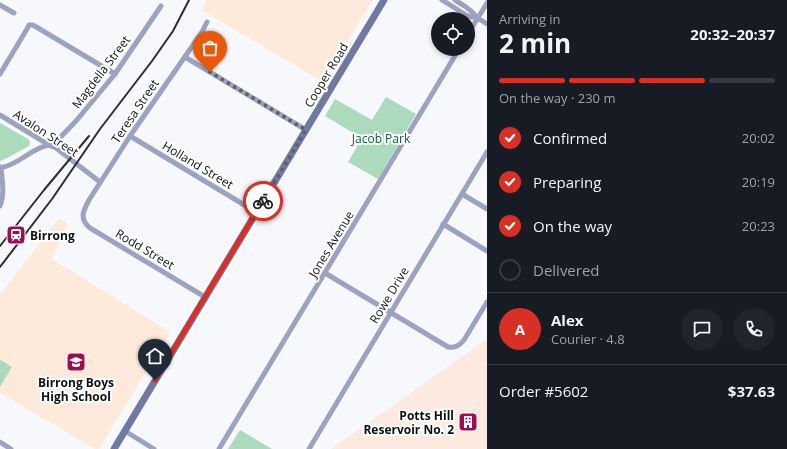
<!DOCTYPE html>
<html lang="en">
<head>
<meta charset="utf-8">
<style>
	:root { --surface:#171b24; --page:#20242c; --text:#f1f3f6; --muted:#9ea1a6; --line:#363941; --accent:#d93025 }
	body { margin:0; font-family:"Open Sans",sans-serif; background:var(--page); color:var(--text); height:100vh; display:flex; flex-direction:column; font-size:15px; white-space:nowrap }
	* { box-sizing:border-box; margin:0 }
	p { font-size:13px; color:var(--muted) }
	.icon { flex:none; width:22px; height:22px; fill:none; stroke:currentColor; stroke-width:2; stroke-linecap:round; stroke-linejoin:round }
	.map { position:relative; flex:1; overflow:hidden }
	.sheet { display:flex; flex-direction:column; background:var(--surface); width:300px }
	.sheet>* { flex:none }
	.fabs { position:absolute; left:431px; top:12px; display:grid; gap:8px }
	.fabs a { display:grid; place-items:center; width:44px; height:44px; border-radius:50%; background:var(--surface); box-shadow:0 2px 6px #0003; font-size:20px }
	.pin { position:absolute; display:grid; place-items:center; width:34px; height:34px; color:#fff; margin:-41px -17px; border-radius:50% 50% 50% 0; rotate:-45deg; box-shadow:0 0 4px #0007 }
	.pin .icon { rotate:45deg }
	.courier { position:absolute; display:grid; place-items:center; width:40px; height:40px; margin:-20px; border:3px solid #d93025; border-radius:50%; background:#fff; color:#222; box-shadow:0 1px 5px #0007 }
	.summary em { font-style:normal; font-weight:700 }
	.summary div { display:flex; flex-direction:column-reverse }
	.summary { display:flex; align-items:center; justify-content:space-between; height:68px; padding:0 12px }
	h1 { font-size:26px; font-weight:700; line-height:30px }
	.bar { display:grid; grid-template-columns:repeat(4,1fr); gap:6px 4px; align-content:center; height:48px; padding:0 12px }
	.bar i { height:5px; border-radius:3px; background:var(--line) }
	.bar .selected { background:var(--accent) }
	.bar p { grid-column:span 4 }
	.line { display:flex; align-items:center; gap:10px; padding:0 12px; border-top:1px solid var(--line) }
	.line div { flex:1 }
	.round { display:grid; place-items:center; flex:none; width:42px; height:42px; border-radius:21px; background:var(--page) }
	ol { padding:0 12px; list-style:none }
	li { display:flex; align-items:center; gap:12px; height:44px }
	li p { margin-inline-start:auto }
	li .icon { padding:4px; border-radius:50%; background:var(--accent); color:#fff; stroke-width:4 }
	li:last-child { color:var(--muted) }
	li i { width:22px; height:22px; border:2px solid var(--line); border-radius:50% }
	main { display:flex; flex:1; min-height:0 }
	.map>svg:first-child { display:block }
	.industrial { fill:#fceae0 }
	.education { fill:#feeadb }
	.green { fill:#abdabc }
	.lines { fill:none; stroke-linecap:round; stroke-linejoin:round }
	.street { stroke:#9ca2bf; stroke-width:5 }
	.secondary { stroke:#7178a2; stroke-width:7 }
	.rail { stroke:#2d2e30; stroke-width:2 }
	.done { stroke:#5f6163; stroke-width:4; stroke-dasharray:0 7.2 }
	.route { stroke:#d93025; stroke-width:5 }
	.labels { text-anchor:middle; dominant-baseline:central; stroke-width:4; stroke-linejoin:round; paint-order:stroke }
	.street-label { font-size:12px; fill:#0e0f10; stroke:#fff }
	.park-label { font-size:12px; fill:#086038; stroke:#fff }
	.poi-label { font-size:12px; font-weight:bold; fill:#0e0f10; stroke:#fff; text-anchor:start }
</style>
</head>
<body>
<main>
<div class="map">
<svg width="487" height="449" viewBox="0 0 487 449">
	<rect width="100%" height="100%" fill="#f6f8fc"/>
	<polygon class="industrial" points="487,339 487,449 331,449"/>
	<g class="education">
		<polygon points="206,0 373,0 323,82 202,10"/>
		<polygon points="59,218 68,224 52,259 170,332 99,449 95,449 0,393 0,295"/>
	</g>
	<g class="green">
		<polygon points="386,97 416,114 378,179 348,162 362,138 325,116 335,99 372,120"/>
		<polygon points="0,123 28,139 30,142 29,146 9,157 0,161"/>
		<polygon points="1,360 12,367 0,387 0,361"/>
		<polygon points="240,430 272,449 228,449"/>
	</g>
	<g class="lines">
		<g class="street">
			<polyline points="442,0 466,15 471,17 476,17 487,24"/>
			<path d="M455,0C462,5 472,9 476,17"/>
			<polyline points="0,5 14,13"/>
			<polyline points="468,34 487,3"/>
			<polyline points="185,57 306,130"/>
			<polyline points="0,74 27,29 29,25 33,25 115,74"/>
			<polyline points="0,115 49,145 56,148 100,182"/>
			<polyline points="130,136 256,212"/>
			<polyline points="52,146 76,121 115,74 161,6"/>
			<path d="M0,168C19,165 31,148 49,145"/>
			<polyline points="462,194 487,209"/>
			<path d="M0,206C5,194 2,180 1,167"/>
			<polyline points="443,224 487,251"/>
			<path d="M325,273L448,347C455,348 459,346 464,340L487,302"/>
			<path d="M205,297L90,228C79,219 83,211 89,200L130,136L202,32L207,22"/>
			<polyline points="125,431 154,449"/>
			<polyline points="0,442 11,449"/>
			<polyline points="219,449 459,49"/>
			<polyline points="309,449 487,152"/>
		</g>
		<polyline class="secondary" points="114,449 384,0"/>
		<g class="rail">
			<polyline points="0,246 44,190 89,136"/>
			<polyline points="0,267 52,199 100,129 152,61 173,31 189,0"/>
		</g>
	</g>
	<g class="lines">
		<polyline class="done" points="210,72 306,130 263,201"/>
		<polyline class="route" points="155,380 263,201"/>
	</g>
	<defs>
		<symbol id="station-square" viewBox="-11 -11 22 22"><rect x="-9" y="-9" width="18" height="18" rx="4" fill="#a10c50" stroke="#fff"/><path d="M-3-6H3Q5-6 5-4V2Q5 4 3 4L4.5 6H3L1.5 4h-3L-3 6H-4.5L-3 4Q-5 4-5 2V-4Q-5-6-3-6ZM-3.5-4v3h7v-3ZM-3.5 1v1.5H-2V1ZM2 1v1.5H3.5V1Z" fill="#fff"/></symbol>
		<symbol id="school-square" viewBox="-11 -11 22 22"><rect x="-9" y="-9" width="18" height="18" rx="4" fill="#a10c50" stroke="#fff"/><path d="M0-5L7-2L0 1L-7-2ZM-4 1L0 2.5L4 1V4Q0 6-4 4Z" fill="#fff"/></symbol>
		<symbol id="building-square" viewBox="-11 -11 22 22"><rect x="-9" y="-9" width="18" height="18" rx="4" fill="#a10c50" stroke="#fff"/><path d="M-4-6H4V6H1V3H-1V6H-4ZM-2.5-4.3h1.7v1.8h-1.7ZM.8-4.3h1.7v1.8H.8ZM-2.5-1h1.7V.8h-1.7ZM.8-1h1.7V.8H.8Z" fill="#fff"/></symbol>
	</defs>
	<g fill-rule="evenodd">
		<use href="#station-square" x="5" y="224" width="22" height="22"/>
		<use href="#school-square" x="65" y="351" width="22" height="22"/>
		<use href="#building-square" x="457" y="411" width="22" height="22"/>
	</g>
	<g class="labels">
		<g class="street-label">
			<text transform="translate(101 72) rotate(-53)">Magdella Street</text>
			<text transform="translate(326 75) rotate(-59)">Cooper Road</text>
			<text transform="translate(135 111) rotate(-56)">Teresa Street</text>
			<text transform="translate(46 133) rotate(33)">Avalon Street</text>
			<text transform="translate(198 165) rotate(31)">Holland Street</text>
			<text transform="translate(331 244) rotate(-59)">Jones Avenue</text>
			<text transform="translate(145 249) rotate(31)">Rodd Street</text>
			<text transform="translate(389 295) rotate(-59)">Rowe Drive</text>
		</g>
		<g class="park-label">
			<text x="381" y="138">Jacob Park</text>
		</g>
		<g class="poi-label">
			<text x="30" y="235">Birrong</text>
			<text x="76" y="382" text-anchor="middle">Birrong Boys<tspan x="76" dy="14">High School</tspan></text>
			<text x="454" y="415" text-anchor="end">Potts Hill<tspan x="454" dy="14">Reservoir No. 2</tspan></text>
		</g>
	</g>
</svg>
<div class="fabs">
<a><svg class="icon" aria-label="locate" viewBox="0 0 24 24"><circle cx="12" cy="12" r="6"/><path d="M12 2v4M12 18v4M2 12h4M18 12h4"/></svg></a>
</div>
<div class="pin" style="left:210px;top:72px;background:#ea580c"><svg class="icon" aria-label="bag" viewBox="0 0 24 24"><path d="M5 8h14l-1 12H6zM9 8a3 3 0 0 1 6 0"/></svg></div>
<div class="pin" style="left:155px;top:380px;background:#1f2937"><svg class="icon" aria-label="home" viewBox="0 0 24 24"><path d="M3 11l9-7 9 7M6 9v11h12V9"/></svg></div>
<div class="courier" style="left:263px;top:201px"><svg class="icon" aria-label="bike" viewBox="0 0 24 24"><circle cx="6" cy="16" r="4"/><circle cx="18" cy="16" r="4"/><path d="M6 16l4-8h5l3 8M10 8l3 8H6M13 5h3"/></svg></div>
</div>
<section class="sheet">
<div class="summary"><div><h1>2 min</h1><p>Arriving in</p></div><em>20:32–20:37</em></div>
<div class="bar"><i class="selected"></i><i class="selected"></i><i class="selected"></i><i></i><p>On the way · 230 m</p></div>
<ol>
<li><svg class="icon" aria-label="check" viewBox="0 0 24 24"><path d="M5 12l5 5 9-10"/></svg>Confirmed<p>20:02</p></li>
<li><svg class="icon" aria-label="check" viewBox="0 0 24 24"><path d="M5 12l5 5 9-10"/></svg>Preparing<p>20:19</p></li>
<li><svg class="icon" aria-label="check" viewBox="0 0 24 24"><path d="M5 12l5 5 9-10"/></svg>On the way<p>20:23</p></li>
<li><i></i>Delivered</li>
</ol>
<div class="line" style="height:72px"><b class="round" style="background:var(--accent);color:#fff">A</b><div><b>Alex</b><p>Courier · 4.8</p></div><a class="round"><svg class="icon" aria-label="chat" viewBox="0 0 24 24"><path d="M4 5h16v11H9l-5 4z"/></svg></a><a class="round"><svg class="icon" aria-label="phone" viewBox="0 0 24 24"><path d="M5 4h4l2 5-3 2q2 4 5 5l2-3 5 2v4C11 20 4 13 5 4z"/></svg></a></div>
<div class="line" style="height:52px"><div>Order #5602</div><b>$37.63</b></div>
</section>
</main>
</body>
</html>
